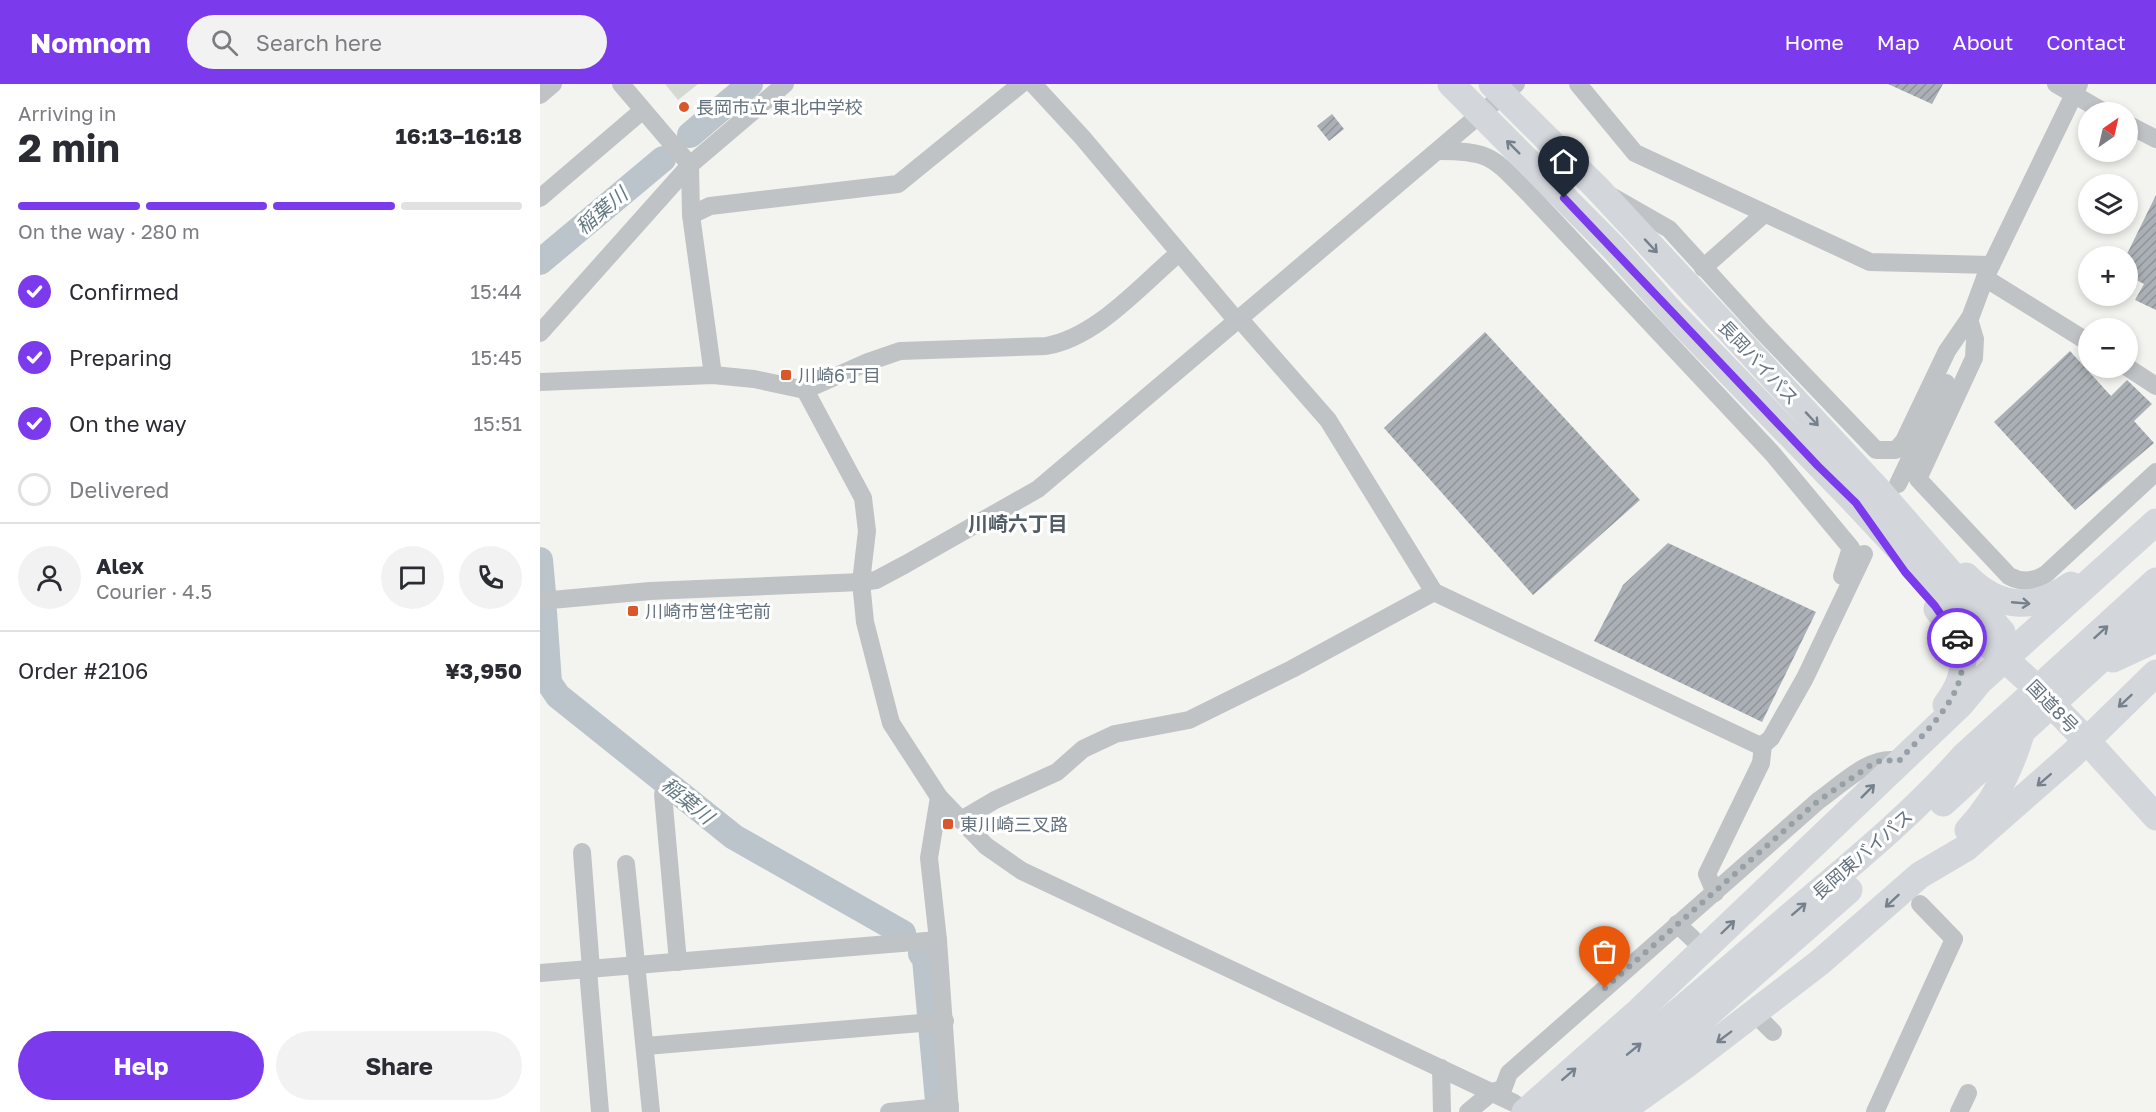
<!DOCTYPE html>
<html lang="en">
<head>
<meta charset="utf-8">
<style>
	:root { --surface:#fff; --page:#f2f2f3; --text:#2b2b33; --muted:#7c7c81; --line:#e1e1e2; --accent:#7c3aed }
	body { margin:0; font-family:"Golos Text","Noto Sans JP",sans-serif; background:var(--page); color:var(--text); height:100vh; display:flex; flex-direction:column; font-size:22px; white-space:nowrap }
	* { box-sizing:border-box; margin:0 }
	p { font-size:20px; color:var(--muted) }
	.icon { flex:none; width:33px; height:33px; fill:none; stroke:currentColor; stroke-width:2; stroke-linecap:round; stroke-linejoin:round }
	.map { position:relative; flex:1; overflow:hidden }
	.sheet { display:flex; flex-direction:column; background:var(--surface); width:540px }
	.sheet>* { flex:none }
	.needle { width:39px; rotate:34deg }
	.controls { position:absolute; left:1538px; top:18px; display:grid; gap:12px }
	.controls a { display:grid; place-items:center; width:60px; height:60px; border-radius:50%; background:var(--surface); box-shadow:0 3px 9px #0003; font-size:30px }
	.pin { position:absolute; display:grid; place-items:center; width:51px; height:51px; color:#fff; margin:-62px -26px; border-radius:50% 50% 50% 0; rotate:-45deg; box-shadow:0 0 6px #0007 }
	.pin .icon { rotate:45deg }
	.courier { position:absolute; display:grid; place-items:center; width:60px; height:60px; margin:-30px; border:4px solid #7c3aed; border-radius:50%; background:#fff; color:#222; box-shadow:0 2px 8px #0007 }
	.summary em { font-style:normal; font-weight:700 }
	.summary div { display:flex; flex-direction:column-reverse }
	.summary { display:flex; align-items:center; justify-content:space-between; height:102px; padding:0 18px }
	h1 { font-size:39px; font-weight:700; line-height:45px }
	.bar { display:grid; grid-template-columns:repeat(4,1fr); gap:9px 6px; align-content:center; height:72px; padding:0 18px }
	.bar i { height:8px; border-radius:4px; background:var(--line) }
	.bar .current { background:var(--accent) }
	.bar p { grid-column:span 4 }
	.line { display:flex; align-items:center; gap:15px; padding:0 18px; border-top:2px solid var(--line) }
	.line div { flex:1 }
	.round { display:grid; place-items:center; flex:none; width:63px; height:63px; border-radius:32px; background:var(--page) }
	ol { padding:0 18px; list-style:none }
	li { display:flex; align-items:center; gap:18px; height:66px }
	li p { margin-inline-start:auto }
	li .icon { padding:6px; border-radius:50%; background:var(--accent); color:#fff; stroke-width:4 }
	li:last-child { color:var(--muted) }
	li i { width:33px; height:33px; border:3px solid var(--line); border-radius:50% }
	.primary-button { display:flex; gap:12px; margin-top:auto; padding:12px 18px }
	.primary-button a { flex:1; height:69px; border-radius:36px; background:var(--accent); color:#fff; font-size:24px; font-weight:700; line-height:69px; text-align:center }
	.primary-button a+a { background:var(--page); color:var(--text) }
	header { display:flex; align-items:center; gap:36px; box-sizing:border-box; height:84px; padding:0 30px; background:var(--accent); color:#fff }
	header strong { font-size:28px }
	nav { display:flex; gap:33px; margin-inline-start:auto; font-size:21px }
	.search { width:420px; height:54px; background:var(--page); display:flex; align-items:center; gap:15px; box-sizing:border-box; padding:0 21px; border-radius:33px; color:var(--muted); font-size:22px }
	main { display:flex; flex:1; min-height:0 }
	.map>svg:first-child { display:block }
	.garden { fill:#d4dad1 }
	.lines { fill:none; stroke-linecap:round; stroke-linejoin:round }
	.river { stroke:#bac4ca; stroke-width:26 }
	.building { fill:url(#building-hatch) }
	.minor { stroke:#bfc3c6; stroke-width:18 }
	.highway { stroke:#d3d7db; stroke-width:27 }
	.oneway { stroke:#75818d }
	.done { stroke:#96a0a6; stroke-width:6; stroke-dasharray:0 10.8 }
	.route { stroke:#7c3aed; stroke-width:8 }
	.poi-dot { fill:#da5729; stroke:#fff; stroke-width:2 }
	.labels { text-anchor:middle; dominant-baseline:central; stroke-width:6; stroke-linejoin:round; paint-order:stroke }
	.poi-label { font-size:18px; fill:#64727f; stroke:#fff; text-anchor:start }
	.street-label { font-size:18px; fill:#64727f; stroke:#fff }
	.water-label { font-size:20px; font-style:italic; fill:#647a84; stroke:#fff }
	.neighbourhood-label { font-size:20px; font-weight:bold; fill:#515c65; stroke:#fff }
</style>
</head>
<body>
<header>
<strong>Nomnom</strong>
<div class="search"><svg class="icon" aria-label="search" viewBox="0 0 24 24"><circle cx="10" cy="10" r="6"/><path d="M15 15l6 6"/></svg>Search here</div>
<nav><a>Home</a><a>Map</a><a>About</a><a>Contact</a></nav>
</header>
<main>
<section class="sheet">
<div class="summary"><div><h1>2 min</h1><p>Arriving in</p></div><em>16:13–16:18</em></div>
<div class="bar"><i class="current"></i><i class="current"></i><i class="current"></i><i></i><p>On the way · 280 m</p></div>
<ol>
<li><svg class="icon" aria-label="check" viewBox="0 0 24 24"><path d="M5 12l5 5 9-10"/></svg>Confirmed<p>15:44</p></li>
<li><svg class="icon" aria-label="check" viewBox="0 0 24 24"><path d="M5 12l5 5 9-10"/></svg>Preparing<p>15:45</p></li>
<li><svg class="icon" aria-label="check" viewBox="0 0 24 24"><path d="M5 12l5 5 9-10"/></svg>On the way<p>15:51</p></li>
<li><i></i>Delivered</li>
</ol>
<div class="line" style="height:108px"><a class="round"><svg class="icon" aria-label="person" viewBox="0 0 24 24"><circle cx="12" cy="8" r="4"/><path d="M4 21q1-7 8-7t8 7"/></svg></a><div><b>Alex</b><p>Courier · 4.5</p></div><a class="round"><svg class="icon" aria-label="chat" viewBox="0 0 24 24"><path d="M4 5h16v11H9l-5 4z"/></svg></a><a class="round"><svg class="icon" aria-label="phone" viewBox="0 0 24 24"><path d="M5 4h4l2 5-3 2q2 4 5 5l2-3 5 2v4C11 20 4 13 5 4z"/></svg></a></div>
<div class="line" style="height:78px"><div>Order #2106</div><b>¥3,950</b></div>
<div class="primary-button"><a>Help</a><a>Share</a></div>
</section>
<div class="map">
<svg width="1616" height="1028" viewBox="0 0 1616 1028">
	<defs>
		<pattern id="building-hatch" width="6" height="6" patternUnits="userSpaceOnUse" patternTransform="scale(1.5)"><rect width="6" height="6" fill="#aab0b5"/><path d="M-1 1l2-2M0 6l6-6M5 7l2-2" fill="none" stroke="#8e9498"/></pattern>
	</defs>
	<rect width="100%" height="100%" fill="#f3f4ef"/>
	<polygon class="garden" points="125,0 158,0 138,16"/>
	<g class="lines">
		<g class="river">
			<polyline points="150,51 210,0"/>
			<polyline points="0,178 123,75"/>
			<polyline points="0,476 3,509"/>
			<polyline points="4,528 9,599 18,612 194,753 363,849"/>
			<polyline points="381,870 385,875 399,1028"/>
		</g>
	</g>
	<g class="building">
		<polygon points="1348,0 1403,0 1392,20"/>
		<polygon points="792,30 804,45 789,57 777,42"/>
		<polygon points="1616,111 1616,226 1595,216 1604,200 1587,191 1587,170"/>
		<polygon points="945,248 1100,416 993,511 844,344"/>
		<polygon points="1530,267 1571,312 1587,296 1612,320 1594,337 1614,359 1535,426 1454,338"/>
		<polygon points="1128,459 1276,528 1222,638 1054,557 1083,501"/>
	</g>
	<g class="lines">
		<g class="minor">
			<polyline points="81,0 150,81 151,131 173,291"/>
			<polyline points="493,0 542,53 697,237 704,240 788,336 894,508 1216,660 1223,661 1231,654 1265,594 1324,470"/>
			<polyline points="1038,0 1095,69 1330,178 1451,181"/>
			<polyline points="1516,0 1564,28"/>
			<polyline points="0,11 13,0"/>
			<polyline points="1587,40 1616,55"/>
			<path d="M898,67C953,67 953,74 991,112L1232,369L1311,464L1302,492"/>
			<polyline points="1073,113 1129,145 1221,246 1336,366 1356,366 1364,357 1407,267 1429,235"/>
			<polyline points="0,114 103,26"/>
			<polyline points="151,131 170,122 358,100 481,0"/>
			<polyline points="1163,184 1224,130"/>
			<polyline points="1445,194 1548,258"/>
			<path d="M1429,235L1435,255L1434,274L1378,395L1469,492C1482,499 1494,498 1506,490L1616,388"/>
			<polyline points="1426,245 1445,194 1539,0"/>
			<polyline points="0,249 150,81 245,0"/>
			<polyline points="1587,283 1616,302"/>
			<path d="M0,298L173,291L214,295L265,306L328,278L360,267L506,262C557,253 600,202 639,169"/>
			<polyline points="265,306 323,414 327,447 321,498 325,538 351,639 399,713 446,762 482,787 974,1019"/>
			<polyline points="1358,400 1406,299"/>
			<polyline points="0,517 110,507 321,498 336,496 366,480 498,405 976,0"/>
			<polyline points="123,710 138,878"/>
			<polyline points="399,713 389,774 398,856 410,1028"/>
			<polyline points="421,736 455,716 517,688 543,665 575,650 649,636 752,585 894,508"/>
			<polyline points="42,768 51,885"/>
			<polyline points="86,780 111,1028"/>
			<polyline points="1175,809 1167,790 1221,679 1223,661"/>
			<polyline points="1137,840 1153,855"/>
			<polyline points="48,886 60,1028"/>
			<polyline points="0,889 398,856"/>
			<polyline points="1221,936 1233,948"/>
			<polyline points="106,962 405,937"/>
			<polyline points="901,984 902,1028"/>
			<polyline points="349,1028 410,1022"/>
			<path d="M928,1028L952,1008L963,1005L969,989L1278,717C1300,702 1330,670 1359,677"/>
			<polyline points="1335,1028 1414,855 1380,820"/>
			<polyline points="1419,1028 1428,1009"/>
		</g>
		<g class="highway">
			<polyline points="911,0 1074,164 1132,229 1316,419 1450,562 1489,597 1547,657 1616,733"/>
			<polyline points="952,0 1057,104 1339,407 1462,548"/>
			<path d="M1426,492C1458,525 1494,528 1531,501"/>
			<path d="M1397,525C1423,559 1435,583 1406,621"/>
			<polyline points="1573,575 1616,555"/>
			<polyline points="1403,719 1616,525"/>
			<path d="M1428,746C1454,719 1470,686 1481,650"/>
			<polyline points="985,1028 1099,927 1421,620 1440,597 1616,438"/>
			<path d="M1016,1028C1096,965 1173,899 1250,832C1310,781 1372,731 1424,672L1616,497"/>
			<polyline points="1046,1028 1145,950 1309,806"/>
			<polyline points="1080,1028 1146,981 1279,879 1380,791 1426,764 1532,671 1616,589"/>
		</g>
	</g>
	<defs><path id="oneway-shaft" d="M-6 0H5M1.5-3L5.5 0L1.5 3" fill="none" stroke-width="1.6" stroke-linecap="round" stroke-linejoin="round" transform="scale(1.5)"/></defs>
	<g class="oneway">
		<use href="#oneway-shaft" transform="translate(973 63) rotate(-135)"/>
		<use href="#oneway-shaft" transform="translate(1111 162) rotate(47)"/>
		<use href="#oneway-shaft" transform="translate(1272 335) rotate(47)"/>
		<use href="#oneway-shaft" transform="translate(1481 519) rotate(5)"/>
		<use href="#oneway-shaft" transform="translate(1561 548) rotate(-42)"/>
		<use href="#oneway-shaft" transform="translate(1585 617) rotate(137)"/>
		<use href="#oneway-shaft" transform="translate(1504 696) rotate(139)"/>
		<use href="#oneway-shaft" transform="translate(1328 707) rotate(-45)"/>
		<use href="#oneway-shaft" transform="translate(1352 817) rotate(137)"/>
		<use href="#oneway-shaft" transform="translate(1259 825) rotate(-41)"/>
		<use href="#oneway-shaft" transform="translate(1188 843) rotate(-44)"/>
		<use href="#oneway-shaft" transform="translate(1184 953) rotate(143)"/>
		<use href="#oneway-shaft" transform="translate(1094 965) rotate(-39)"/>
		<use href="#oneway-shaft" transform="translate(1029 990) rotate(-41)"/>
	</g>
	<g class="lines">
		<path class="done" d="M1065,904L1278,717L1331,681L1342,676L1359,677C1388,644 1439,602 1417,554"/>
		<polyline class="route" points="1024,114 1278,382 1316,419 1365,488 1395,522 1417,554"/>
	</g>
	<g class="poi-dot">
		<circle cx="144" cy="23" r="6"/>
		<rect x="240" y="285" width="12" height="12" rx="3"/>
		<rect x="87" y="521" width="12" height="12" rx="3"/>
		<rect x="402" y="734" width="12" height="12" rx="3"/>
	</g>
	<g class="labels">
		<g class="poi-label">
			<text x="156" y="23">長岡市立 東北中学校</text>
			<text x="258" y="291">川崎6丁目</text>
			<text x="105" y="527">川崎市営住宅前</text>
			<text x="420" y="740">東川崎三叉路</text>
		</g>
		<g class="street-label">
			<text transform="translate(1219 278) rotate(47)">長岡バイパス</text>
			<text transform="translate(1513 622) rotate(46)">国道8号</text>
			<text transform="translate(1322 770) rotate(-41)">長岡東バイパス</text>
		</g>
		<g class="water-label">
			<text transform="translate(61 126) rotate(-40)">稲葉川</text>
			<text transform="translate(148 716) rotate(39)">稲葉川</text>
		</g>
		<g class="neighbourhood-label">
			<text x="478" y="439">川崎六丁目</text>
		</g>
	</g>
</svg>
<div class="controls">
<a><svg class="needle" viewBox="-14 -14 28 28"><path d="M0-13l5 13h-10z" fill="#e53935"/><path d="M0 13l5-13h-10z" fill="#7c7c81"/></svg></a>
<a><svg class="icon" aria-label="layers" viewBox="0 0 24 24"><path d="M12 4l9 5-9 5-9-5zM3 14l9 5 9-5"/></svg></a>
<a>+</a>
<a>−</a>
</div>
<div class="pin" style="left:1065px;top:904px;background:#ea580c"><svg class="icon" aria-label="bag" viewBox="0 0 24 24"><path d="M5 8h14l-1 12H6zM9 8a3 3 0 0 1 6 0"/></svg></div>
<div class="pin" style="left:1024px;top:114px;background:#1f2937"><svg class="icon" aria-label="home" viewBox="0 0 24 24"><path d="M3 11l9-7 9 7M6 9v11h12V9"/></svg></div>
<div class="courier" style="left:1417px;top:554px"><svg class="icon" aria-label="car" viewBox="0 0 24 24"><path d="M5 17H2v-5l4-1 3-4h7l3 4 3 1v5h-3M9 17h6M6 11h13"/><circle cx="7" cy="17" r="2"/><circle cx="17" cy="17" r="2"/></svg></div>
</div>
</main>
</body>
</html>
